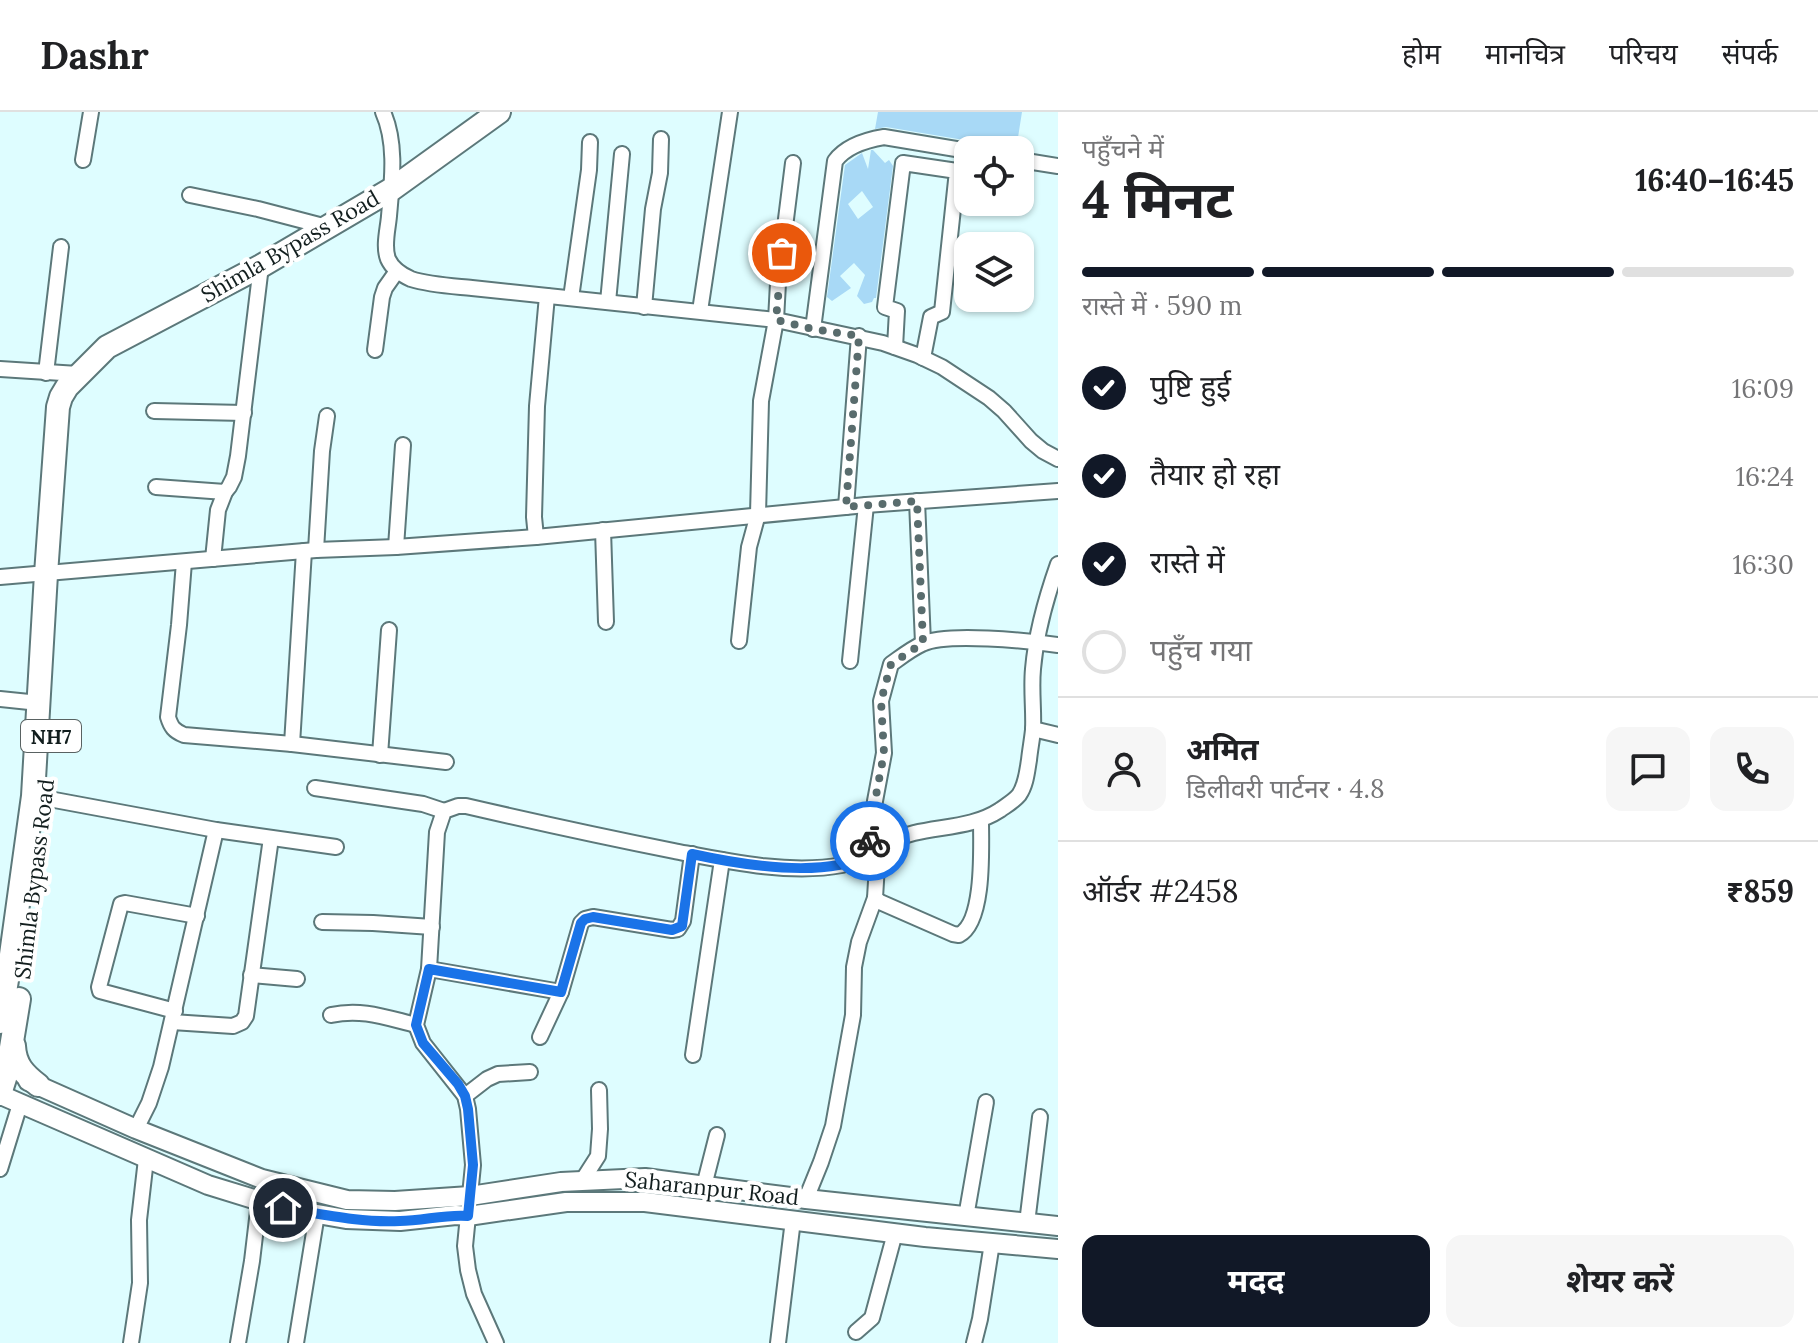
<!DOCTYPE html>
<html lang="hi">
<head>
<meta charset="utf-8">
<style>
	:root { --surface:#fff; --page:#f6f6f6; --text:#202124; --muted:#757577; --line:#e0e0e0; --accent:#111827 }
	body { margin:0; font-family:Lora,"Noto Sans Devanagari",serif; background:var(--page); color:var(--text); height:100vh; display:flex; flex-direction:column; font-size:30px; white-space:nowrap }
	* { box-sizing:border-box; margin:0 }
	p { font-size:26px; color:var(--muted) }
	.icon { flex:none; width:44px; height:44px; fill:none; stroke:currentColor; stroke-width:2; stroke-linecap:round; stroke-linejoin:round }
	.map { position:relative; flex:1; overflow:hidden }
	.side { display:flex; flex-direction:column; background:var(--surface); width:760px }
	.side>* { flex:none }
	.fabs { position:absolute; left:954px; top:24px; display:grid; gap:16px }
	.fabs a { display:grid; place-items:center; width:80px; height:80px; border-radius:16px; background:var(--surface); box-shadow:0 2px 6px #0004; font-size:40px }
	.pin { position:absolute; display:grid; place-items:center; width:68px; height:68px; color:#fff; margin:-34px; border:4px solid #fff; border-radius:50%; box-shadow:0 2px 8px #0007 }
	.courier { position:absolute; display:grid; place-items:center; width:80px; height:80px; margin:-40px; border:6px solid #1a73e8; border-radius:50%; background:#fff; color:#222; box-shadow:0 2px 10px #0007 }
	.head em { font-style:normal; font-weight:700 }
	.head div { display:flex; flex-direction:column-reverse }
	.head { display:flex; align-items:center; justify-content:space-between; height:136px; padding:0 24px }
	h1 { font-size:52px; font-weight:700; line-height:60px }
	.bar { display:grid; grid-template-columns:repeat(4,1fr); gap:12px 8px; align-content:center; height:96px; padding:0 24px }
	.bar i { height:10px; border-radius:6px; background:var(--line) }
	.bar .selected { background:var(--accent) }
	.bar p { grid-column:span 4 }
	.line { display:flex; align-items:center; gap:20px; padding:0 24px; border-top:2px solid var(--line) }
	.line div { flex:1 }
	.round { display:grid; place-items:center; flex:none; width:84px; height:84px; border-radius:16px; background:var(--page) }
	ol { padding:0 24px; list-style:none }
	li { display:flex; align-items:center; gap:24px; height:88px }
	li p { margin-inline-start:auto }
	li .icon { padding:8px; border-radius:50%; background:var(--accent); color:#fff; stroke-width:4 }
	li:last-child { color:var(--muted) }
	li i { width:44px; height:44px; border:4px solid var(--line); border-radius:50% }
	.cta { display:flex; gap:16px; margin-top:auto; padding:16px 24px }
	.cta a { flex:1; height:92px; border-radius:16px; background:var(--accent); color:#fff; font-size:32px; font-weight:700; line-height:92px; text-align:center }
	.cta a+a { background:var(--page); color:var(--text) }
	header { display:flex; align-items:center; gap:48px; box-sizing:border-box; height:112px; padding:0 40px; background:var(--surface); border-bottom:2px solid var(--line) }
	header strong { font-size:38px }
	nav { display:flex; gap:44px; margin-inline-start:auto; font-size:28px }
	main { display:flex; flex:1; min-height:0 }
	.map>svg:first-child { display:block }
	.building { fill:#a8d9f6; fill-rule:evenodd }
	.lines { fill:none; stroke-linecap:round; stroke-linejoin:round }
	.minor-casing { stroke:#5c787a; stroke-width:18 }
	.major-casing { stroke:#5c787a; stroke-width:22 }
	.highway-casing { stroke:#5c787a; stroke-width:26 }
	.minor { stroke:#fff; stroke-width:14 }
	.major { stroke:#fff; stroke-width:18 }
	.highway { stroke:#fff; stroke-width:22 }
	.done { stroke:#596c6d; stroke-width:8; stroke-dasharray:0 14.4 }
	.route { stroke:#1a73e8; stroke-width:10 }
	.labels { text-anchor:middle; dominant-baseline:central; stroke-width:8; stroke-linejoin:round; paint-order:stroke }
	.shield { fill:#fff; stroke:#596262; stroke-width:2 }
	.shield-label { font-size:20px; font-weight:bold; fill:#121e1e }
	.street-label { font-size:22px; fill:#121e1e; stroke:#fff }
</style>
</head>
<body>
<header>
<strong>Dashr</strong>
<nav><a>होम</a><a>मानचित्र</a><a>परिचय</a><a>संपर्क</a></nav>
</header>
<main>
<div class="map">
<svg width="1058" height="1231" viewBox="0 0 1058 1231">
	<rect width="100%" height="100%" fill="#defdff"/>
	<g class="building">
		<polygon points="878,0 1022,0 1016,38 988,38 978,36 975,32 970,29 886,15 875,17"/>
		<path d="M871,38H873L885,51L889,48L893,54L876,186H874L872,190L864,192L857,184L865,163L854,151L840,164L851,176L832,189L827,185L845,53L862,41L868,57ZM862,79L873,95L858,107L848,92Z"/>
	</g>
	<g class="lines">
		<defs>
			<g id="minor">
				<path d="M383,0C397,31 392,70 389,104C388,117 383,134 388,147C392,156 402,163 411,167C430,173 452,174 472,176L776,208L883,231L917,243L942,255L989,286L1004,299L1031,329L1043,339L1058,347"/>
				<polyline points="83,48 91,0"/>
				<polyline points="1020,48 1058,54"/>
				<polyline points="190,83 258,97 327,115"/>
				<polyline points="571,186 589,58 590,30"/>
				<polyline points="608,190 622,42"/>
				<polyline points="644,195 653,97 660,61 661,27"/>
				<polyline points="700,199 730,0"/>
				<path d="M813,217L835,49C846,34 866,28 884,25L968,39"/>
				<polyline points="895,235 897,199 885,195 903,51 957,59 942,200 931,205 923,246"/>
				<polyline points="375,238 382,185 385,176 397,159"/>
				<polyline points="0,257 78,262"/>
				<polyline points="46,261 61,135"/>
				<polyline points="154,299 244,301"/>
				<polyline points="156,375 225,380"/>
				<polyline points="917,389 923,531"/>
				<polyline points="846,395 859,224"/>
				<polyline points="603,418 606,510"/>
				<polyline points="536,425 534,405 537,294 547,184"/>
				<polyline points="396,435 403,333"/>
				<polyline points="316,438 322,339 327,304"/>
				<polyline points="213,447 218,398 225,380 229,375 234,365 238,344 261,154"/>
				<path d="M184,450L179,513L168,605C171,615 174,619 184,623L292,632L446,650"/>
				<polyline points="0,465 316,438 396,435 536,425 866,393 1058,379"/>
				<polyline points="739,529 749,435 758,402 761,289 776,208 778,171 793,51"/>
				<polyline points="850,549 866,393"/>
				<polyline points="0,587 39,591"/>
				<polyline points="1033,617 1058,623"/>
				<polyline points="292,632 304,439"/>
				<polyline points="380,643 389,518"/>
				<polyline points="315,676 423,692 444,699"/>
				<polyline points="33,684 216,718 336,735"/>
				<path d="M878,736L875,786L880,790L953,822L959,823C985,810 981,734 981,708"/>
				<path d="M869,743L875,689L884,641L881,589L891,552C901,545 911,537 922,532C946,520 1029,529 1058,533"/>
				<polyline points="322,810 373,811 432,815"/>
				<polyline points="429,857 561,880"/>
				<polyline points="251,863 297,867"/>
				<polyline points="175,899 100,879 99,875 121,792 125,791 197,804"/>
				<path d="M331,903C362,896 387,906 416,913"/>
				<polyline points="172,910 233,914 242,910 246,904 271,726"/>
				<polyline points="540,925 561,880 581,811 585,807 593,805 672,818 678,817 683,809 692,742"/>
				<polyline points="693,943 722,748"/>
				<polyline points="465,984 487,967 498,962 530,960"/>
				<polyline points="136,1017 149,991 161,955 216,718"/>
				<polyline points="0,1057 20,992"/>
				<polyline points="582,1069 598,1044 600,1017 599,978"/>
				<polyline points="704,1074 717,1023"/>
				<polyline points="806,1087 821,1050 833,1014 853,903 854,855 859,830 875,786"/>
				<polyline points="966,1105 986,990"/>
				<polyline points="1027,1111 1040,1005"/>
				<polyline points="856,1220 872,1206 895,1121"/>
				<polyline points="131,1231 140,1171 139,1108 146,1047"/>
				<polyline points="238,1231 252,1149 259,1090"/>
				<polyline points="296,1231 317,1102"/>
				<path d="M496,1231L474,1182L468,1158L465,1134L473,1053L468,997L465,984L423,931L416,913L429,857L437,720L444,699L458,694H466C535,710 604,725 674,739C726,749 789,763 842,753C868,747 887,727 914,721C944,714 974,715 1000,698C1007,693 1014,689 1019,683C1026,673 1027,660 1029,648C1030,638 1032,628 1033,618C1034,598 1031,578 1033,557C1036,521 1046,486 1058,452"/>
				<polyline points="778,1231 793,1108"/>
				<polyline points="974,1231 980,1207 992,1131"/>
			</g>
			<g id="major">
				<polyline points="28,969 136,1017 262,1067 347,1088 395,1089 470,1084 561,1070 645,1066 806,1087 1058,1114"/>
				<polyline points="1,983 208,1073 283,1096 346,1107 400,1109 456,1103 468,1104 566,1090 645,1090 925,1125 1058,1137"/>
			</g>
			<g id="highway">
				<polyline points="0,910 10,850 33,684 46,462 58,295 61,285 67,275 107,235 261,154 392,77 499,0"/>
				<path d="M14,934C15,953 24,962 38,973"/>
				<polyline points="0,982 7,960 19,887"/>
			</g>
		</defs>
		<use href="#minor" class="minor-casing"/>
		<use href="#major" class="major-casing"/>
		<use href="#highway" class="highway-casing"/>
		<use href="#minor" class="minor"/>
		<use href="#major" class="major"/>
		<use href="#highway" class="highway"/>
	</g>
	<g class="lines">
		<polyline class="done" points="782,141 776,208 813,217 859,224 846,395 917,389 923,531 891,552 881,589 884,641 875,689 870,729"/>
		<path class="route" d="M283,1096C321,1102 361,1111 400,1109C423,1109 445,1102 468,1104L473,1053L468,997L465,984L458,972L423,931L416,913L429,857L561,880L581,811L585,807L593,805L672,818L682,814L692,742C742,753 823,767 869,743L870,729"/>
	</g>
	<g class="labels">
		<rect class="shield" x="21" y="608" width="60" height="32" rx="6"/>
		<g class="shield-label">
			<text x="51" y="624">NH7</text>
		</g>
		<g class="street-label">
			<text transform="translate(290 134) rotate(-30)">Shimla Bypass Road</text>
			<text transform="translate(34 767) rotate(-83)">Shimla Bypass Road</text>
			<text transform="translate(712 1076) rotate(6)">Saharanpur Road</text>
		</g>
	</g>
</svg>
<div class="fabs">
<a><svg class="icon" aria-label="locate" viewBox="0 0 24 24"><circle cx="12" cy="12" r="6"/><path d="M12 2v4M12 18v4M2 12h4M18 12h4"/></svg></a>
<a><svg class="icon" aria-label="layers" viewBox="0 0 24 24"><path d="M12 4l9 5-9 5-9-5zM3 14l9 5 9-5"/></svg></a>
</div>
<div class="pin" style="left:782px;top:141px;background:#ea580c"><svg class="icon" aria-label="bag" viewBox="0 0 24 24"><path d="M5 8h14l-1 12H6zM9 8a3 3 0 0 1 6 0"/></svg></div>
<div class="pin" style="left:283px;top:1096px;background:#1f2937"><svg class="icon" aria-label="home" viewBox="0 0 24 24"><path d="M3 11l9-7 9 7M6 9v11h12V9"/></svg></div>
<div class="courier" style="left:870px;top:729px"><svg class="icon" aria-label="bike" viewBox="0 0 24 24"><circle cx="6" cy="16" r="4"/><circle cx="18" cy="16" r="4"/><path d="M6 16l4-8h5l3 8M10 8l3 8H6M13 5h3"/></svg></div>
</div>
<section class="side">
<div class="head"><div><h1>4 मिनट</h1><p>पहुँचने में</p></div><em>16:40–16:45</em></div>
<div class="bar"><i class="selected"></i><i class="selected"></i><i class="selected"></i><i></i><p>रास्ते में · 590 m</p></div>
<ol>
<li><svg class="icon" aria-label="check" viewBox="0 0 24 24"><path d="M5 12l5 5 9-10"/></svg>पुष्टि हुई<p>16:09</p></li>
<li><svg class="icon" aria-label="check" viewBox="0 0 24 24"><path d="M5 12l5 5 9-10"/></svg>तैयार हो रहा<p>16:24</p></li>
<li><svg class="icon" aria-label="check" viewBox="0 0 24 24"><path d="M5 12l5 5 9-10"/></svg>रास्ते में<p>16:30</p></li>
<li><i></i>पहुँच गया</li>
</ol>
<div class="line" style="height:144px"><a class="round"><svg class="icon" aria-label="person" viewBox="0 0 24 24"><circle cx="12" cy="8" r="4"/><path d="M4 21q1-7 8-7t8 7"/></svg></a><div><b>अमित</b><p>डिलीवरी पार्टनर · 4.8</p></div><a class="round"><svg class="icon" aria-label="chat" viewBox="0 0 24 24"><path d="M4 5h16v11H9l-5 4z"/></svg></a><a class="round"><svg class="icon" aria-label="phone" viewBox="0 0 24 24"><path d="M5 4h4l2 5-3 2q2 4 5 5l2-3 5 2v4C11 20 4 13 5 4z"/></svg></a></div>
<div class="line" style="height:104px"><div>ऑर्डर #2458</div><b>₹859</b></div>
<div class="cta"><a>मदद</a><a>शेयर करें</a></div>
</section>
</main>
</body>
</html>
